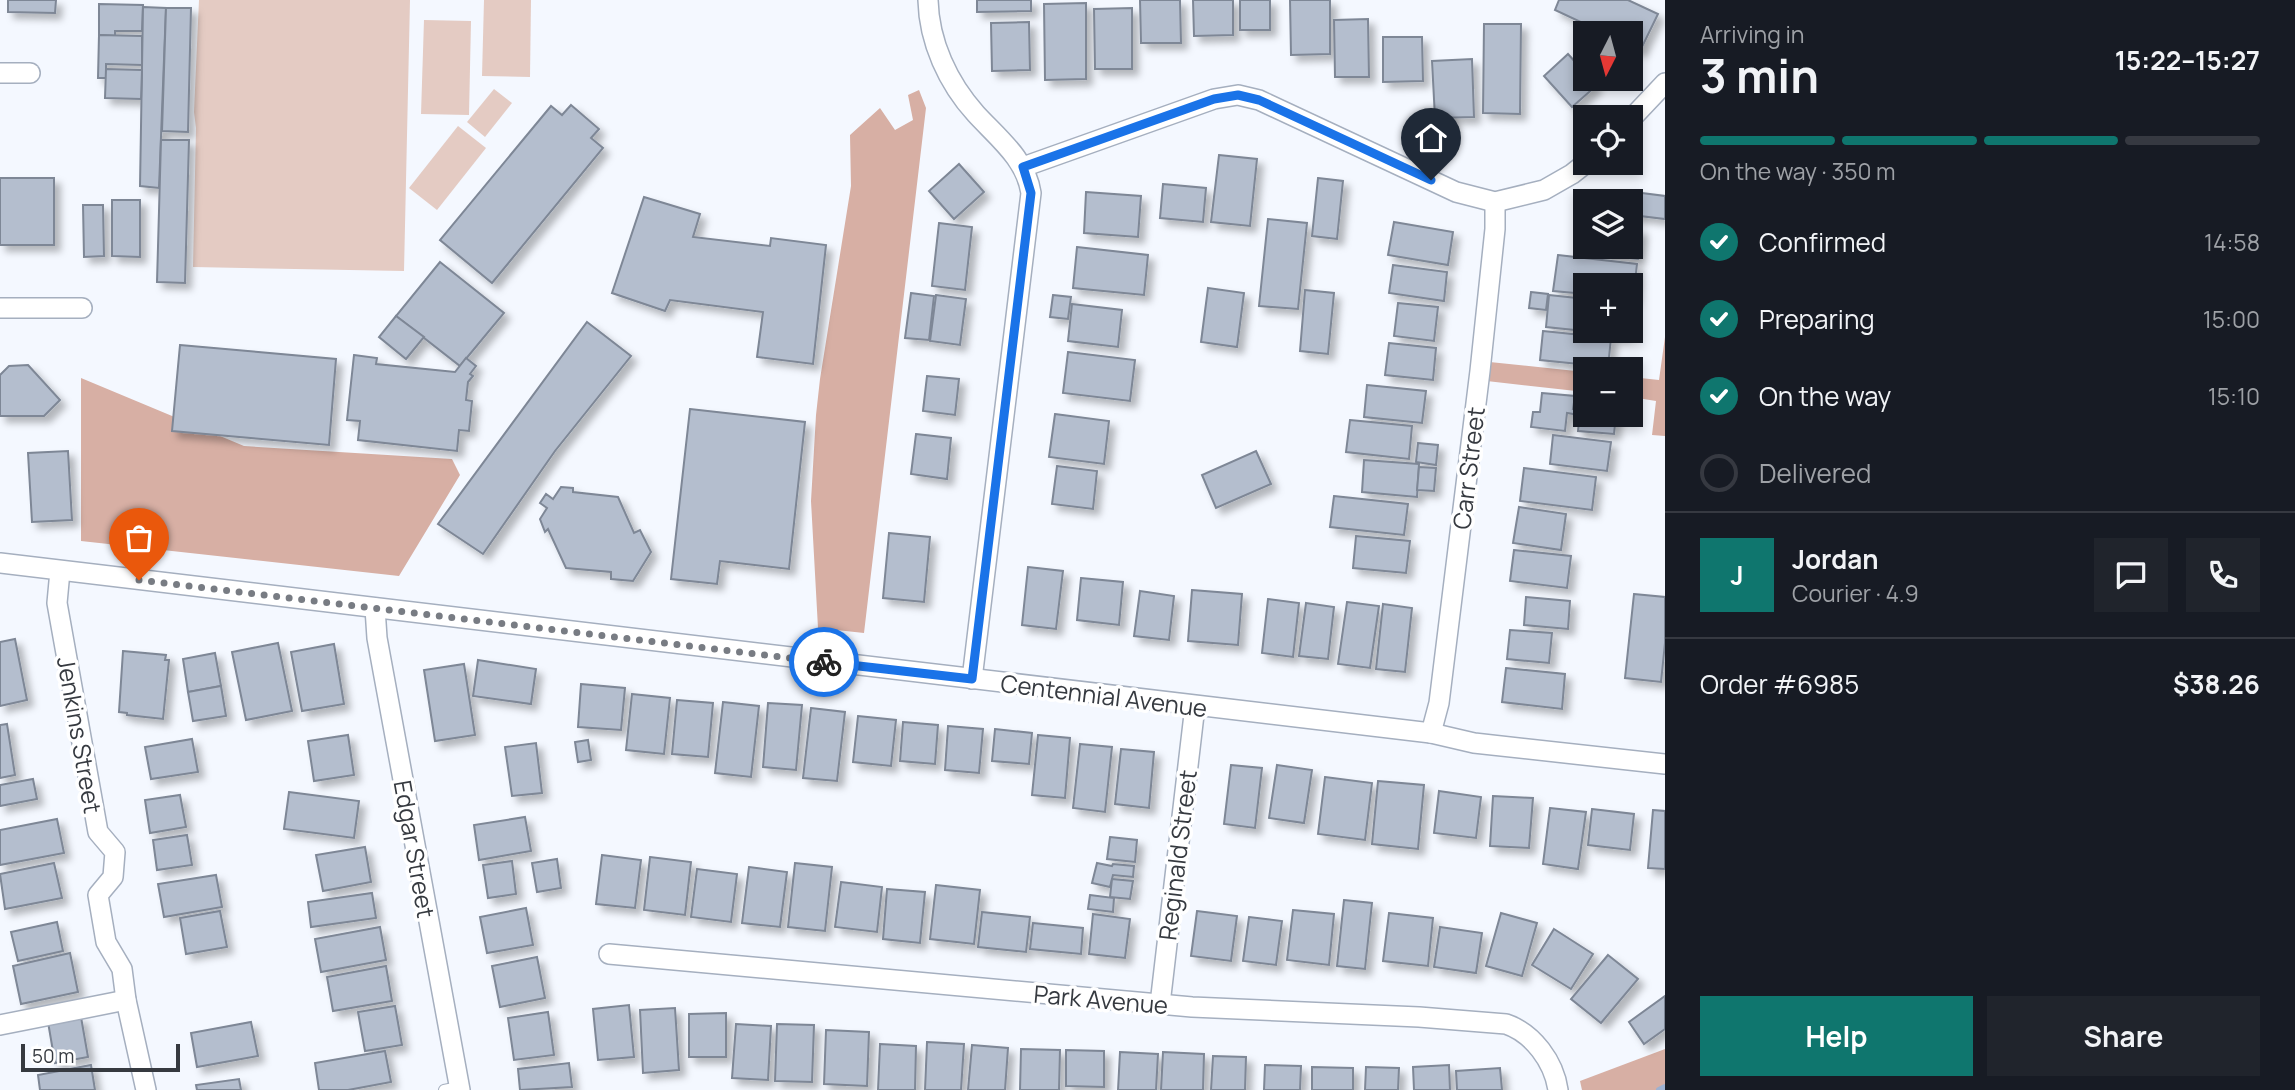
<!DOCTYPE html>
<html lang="en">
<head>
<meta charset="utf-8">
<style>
	:root { --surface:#171b24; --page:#20242c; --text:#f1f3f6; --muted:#9ea1a6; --line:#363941; --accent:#0f766e }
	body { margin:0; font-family:Manrope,sans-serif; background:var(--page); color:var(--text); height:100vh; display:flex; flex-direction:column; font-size:26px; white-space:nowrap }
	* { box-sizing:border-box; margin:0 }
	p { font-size:23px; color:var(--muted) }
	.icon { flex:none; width:38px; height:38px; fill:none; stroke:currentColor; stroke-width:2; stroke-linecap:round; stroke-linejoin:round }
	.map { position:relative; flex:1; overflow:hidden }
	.drawer { display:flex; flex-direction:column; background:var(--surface); width:630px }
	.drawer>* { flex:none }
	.needle { width:46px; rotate:186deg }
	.fabs { position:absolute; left:1573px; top:21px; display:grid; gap:14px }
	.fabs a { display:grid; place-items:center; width:70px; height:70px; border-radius:0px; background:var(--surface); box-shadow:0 4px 10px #0003; font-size:35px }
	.scale { position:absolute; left:21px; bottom:18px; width:159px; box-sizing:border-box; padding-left:7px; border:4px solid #363a40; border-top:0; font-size:19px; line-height:24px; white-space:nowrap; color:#363a40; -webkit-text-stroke:5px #fff; paint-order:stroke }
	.pin { position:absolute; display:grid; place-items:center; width:60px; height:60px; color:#fff; margin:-72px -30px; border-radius:50% 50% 50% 0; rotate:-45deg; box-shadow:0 0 7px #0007 }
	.pin .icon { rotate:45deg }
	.courier { position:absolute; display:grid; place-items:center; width:70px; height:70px; margin:-35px; border:5px solid #1a73e8; border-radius:50%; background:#fff; color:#222; box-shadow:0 2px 9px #0007 }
	.summary em { font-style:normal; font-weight:700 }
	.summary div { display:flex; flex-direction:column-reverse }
	.summary { display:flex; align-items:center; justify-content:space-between; height:119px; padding:0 35px }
	h1 { font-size:46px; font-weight:700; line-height:52px }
	.bar { display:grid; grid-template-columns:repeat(4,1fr); gap:10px 7px; align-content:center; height:84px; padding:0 35px }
	.bar i { height:9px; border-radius:5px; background:var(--line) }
	.bar .selected { background:var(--accent) }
	.bar p { grid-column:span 4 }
	.line { display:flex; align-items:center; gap:18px; padding:0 35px; border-top:2px solid var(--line) }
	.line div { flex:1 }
	.round { display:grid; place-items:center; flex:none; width:74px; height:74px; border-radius:0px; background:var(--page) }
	ol { padding:0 35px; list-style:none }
	li { display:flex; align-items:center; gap:21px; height:77px }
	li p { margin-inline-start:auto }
	li .icon { padding:7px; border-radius:50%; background:var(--accent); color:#fff; stroke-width:4 }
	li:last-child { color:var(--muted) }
	li i { width:38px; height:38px; border:4px solid var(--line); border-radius:50% }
	.primary-button { display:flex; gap:14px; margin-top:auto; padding:14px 35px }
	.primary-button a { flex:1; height:80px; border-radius:0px; background:var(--accent); color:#fff; font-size:28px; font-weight:700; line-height:80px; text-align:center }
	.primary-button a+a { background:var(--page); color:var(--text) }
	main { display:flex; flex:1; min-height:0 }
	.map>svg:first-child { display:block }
	.green { fill:#e4cbc3 }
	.forest { fill:#d7afa4 }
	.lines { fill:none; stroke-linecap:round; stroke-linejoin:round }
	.stream { stroke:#9eb1d0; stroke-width:6 }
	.building { fill:#b4bece; stroke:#7e8796; stroke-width:2; filter:url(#shadow) }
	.lane-casing { stroke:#a5afbf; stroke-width:12 }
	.street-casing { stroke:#a5afbf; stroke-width:22 }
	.lane { stroke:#fff; stroke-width:10 }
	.street { stroke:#fff; stroke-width:19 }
	.done { stroke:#787c83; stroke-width:7; stroke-dasharray:0 12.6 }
	.route { stroke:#1a73e8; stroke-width:9 }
	.labels { text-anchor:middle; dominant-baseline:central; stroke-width:7; stroke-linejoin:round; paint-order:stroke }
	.street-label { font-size:24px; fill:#363a40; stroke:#fff }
</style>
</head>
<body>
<main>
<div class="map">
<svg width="1665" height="1090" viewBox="0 0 1665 1090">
	<defs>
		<filter id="shadow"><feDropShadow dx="6" dy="6" stdDeviation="3.5" flood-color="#0004"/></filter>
	</defs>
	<rect width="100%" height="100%" fill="#f4f8ff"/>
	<g class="green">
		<polygon points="199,0 410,0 404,271 193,267 196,128 194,112"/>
		<polygon points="484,0 531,0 530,77 482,76"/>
		<polygon points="424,20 471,21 469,115 421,114"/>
		<polygon points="494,89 512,103 485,137 467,122"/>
		<polygon points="458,126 486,148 437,210 409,188"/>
	</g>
	<g class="forest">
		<polygon points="919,90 926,108 864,633 818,628 811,501 816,415 820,379 851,186 850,135 880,108 895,130 913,120 908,95"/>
		<polygon points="1665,337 1665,436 1652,435 1656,401 1631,397 1631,377 1659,380"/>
		<polygon points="1480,361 1585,372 1585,392 1478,380"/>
		<polygon points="81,378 244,446 452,459 460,475 399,576 81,541"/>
		<polygon points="1665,1049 1665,1090 1582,1090 1580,1081"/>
	</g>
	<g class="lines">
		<polyline class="stream" points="1659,1090 1665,1087"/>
	</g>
	<g class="building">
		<polygon points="8,0 56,0 55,13 8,12"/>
		<polygon points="977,0 1031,0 1031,11 977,12"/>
		<polygon points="1140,0 1180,0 1181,43 1141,43"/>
		<polygon points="1193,0 1233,0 1233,35 1194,36"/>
		<rect x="1240" y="0" width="30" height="30"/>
		<polygon points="1290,0 1330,0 1330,54 1291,55"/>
		<polygon points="1559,0 1628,0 1658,14 1640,51 1631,46 1631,33 1604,33 1555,10"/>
		<polygon points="1086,3 1086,79 1045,80 1044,4"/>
		<polygon points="99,4 143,5 142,31 115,31 115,36 99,35"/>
		<polygon points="143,7 166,8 159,188 140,186"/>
		<polygon points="166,8 191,8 188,132 162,131"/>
		<polygon points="1132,8 1132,69 1095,69 1094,9"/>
		<polygon points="1368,19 1369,77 1335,77 1334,20"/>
		<polygon points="1029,22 1030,70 992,71 991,23"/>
		<polygon points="1484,24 1521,24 1520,114 1483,113"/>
		<polygon points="99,35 142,36 142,65 106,64 106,78 98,78"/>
		<polygon points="1383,37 1422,37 1423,81 1383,82"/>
		<polygon points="1568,54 1586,74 1586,79 1590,79 1596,86 1572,107 1544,76"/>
		<polygon points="1472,59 1474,117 1435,118 1432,61"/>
		<polygon points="106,69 142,70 141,99 105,98"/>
		<polygon points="571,105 599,129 591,138 603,148 492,283 440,240 551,106 562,115"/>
		<polygon points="161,140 189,140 185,283 157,282"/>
		<polygon points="1219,155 1257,159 1250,226 1211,222"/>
		<polygon points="959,164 984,192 954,219 929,191"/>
		<rect x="0" y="178" width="54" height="67"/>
		<polygon points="1318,178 1343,181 1337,239 1312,236"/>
		<polygon points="1163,184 1206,188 1203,222 1160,218"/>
		<polygon points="1086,192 1141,196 1138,237 1084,233"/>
		<polygon points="1634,192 1665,196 1665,219 1632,215"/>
		<polygon points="644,197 700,214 693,237 770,246 771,238 826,245 813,364 757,357 763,312 670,300 665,311 612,293"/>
		<polygon points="112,200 140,200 140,257 112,256"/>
		<polygon points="83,205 103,205 104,256 84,257"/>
		<polygon points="1268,219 1307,223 1298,309 1259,306"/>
		<polygon points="1394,222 1453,232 1448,265 1388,255"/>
		<polygon points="939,223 972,227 965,290 932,286"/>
		<polygon points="1584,224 1586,247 1631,247 1631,229 1641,230 1638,259 1581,253"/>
		<polygon points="1077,247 1148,255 1144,295 1073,288"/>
		<polygon points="1558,255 1637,264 1633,299 1631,299 1631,285 1586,285 1586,294 1553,291"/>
		<polygon points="440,262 504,313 460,366 396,316"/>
		<polygon points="1393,265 1447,272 1444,301 1389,293"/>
		<polygon points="1208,288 1244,293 1237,347 1201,342"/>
		<polygon points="1305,290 1334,293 1328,354 1300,351"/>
		<polygon points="1531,292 1548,294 1546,310 1529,308"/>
		<polygon points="911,293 934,296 929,340 905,338"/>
		<polygon points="936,295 966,299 960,345 930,341"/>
		<polygon points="1053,295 1071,297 1068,319 1050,317"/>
		<polygon points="1549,295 1586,299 1586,331 1623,331 1623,335 1546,327"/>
		<polygon points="1398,303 1438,307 1434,341 1394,336"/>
		<polygon points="1072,304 1122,310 1118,347 1068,341"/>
		<polygon points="396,316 424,337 406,359 379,337"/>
		<polygon points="587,322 631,356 555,451 483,554 438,524"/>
		<polygon points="1543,331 1611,338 1608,367 1540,360"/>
		<polygon points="1389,343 1436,348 1433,380 1385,375"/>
		<polygon points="180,345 336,359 329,445 172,431"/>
		<polygon points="1068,352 1135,360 1130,401 1063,393"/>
		<polygon points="354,355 377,358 376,364 455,372 466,358 476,366 470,374 473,376 468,382 466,400 472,401 469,431 459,430 457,451 358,440 360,421 347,420"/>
		<polygon points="28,365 60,400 44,416 0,416 0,375 9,366"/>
		<polygon points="927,376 959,379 955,415 923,411"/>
		<polygon points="1367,385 1426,391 1422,423 1364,417"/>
		<polygon points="1542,393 1575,396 1573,409 1580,409 1579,415 1567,413 1565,431 1531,427 1533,412 1540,412"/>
		<polygon points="1581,400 1586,400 1586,415 1616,415 1614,434 1578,431"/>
		<polygon points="690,409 805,422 789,569 720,561 717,584 671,579"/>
		<polygon points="1055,414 1109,421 1104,464 1049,457"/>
		<polygon points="1350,420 1412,426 1409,459 1346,452"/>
		<polygon points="916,434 951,438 947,479 911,474"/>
		<polygon points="1553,435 1611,442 1607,471 1550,464"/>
		<polygon points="1418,443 1438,445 1436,465 1416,462"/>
		<polygon points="68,451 72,520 32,522 28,453"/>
		<polygon points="1256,451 1271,484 1216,508 1202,475"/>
		<polygon points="1364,460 1419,464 1417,497 1362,492"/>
		<polygon points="1057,466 1097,471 1093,509 1052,504"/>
		<polygon points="1419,467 1436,468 1434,491 1417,490"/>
		<polygon points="1524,468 1596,477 1592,510 1520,501"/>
		<polygon points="561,487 573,488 573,492 618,497 634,533 640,530 651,552 633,581 611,579 611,572 566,568 548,529 545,532 540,519 547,508 540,503 546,494 553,499"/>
		<polygon points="1334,496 1408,504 1404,535 1330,527"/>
		<polygon points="1519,507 1566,514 1561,550 1513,543"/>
		<polygon points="889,533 930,537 924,602 883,598"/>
		<polygon points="1356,536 1410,541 1406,573 1353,568"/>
		<polygon points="1514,550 1571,556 1567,588 1510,581"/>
		<polygon points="1028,567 1063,571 1056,629 1022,625"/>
		<polygon points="1081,578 1123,582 1119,625 1077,620"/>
		<polygon points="1192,590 1242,594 1238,645 1188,641"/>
		<polygon points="1140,591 1174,596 1169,640 1134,636"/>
		<polygon points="1634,594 1665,597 1665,643 1661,682 1625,678"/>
		<polygon points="1526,597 1570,601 1568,629 1524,625"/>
		<polygon points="1268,599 1299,603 1293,657 1262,653"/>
		<polygon points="1347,602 1379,606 1370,668 1338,664"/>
		<polygon points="1306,603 1334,607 1328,659 1299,656"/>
		<polygon points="1383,604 1412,608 1405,672 1376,669"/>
		<polygon points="1510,630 1552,633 1549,663 1507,659"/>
		<polygon points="15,639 27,700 0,706 0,642"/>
		<polygon points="278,643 292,711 246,720 232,652"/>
		<polygon points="334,644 344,704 302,711 291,652"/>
		<polygon points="123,651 166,655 165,660 169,660 163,719 127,715 127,713 119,712"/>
		<polygon points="215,653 221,686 188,692 183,659"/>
		<polygon points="478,660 536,669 531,704 473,696"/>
		<polygon points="464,664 475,735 435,741 424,670"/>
		<polygon points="1506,668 1565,674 1562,709 1502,702"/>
		<polygon points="581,684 625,688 621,730 578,727"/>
		<polygon points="221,686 226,716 193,721 188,692"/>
		<polygon points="632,694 670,698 664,754 626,750"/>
		<polygon points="677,700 713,703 708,757 672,754"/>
		<polygon points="723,702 759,706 751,777 715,773"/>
		<polygon points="768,703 802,705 796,770 763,767"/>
		<polygon points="811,708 845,712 837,781 803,778"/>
		<polygon points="858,716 896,720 891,766 853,762"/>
		<polygon points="903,722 938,725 935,764 900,761"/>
		<polygon points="7,724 15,775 0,778 0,725"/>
		<polygon points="948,726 983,729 979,773 945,770"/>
		<polygon points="995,729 1032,733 1029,764 992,761"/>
		<polygon points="348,735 354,775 314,781 308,741"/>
		<polygon points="1038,735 1070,738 1065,798 1032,795"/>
		<polygon points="192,739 198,772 151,779 145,747"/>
		<polygon points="588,740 591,760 578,762 575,742"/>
		<polygon points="536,743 542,793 512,796 505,747"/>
		<polygon points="1080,744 1112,747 1105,812 1073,808"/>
		<polygon points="1121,749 1154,752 1149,808 1115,804"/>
		<polygon points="1231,765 1262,768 1255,828 1224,824"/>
		<polygon points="1277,765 1312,770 1304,823 1269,818"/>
		<polygon points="1325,777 1372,783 1365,840 1318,834"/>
		<polygon points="33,779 37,799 0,806 0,785"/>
		<polygon points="1378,781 1424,785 1418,849 1372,844"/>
		<polygon points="1439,791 1481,797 1476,838 1434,833"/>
		<polygon points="289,792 359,801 354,838 284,829"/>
		<polygon points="180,795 186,827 150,833 145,800"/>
		<polygon points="1493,796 1533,798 1529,848 1490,846"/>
		<polygon points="1550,808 1586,812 1578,869 1543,864"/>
		<polygon points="1592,809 1634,814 1630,850 1588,845"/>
		<polygon points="1653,810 1665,811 1665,869 1648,868"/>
		<polygon points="525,817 531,851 479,860 474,825"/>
		<polygon points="57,819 64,853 0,865 0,830"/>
		<polygon points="187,835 192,865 157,870 153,840"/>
		<polygon points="1110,837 1137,840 1135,862 1107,859"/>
		<polygon points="365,847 371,882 323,891 316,855"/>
		<polygon points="602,855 641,860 635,908 596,904"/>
		<polygon points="650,857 691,862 685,915 644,910"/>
		<polygon points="557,859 561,888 537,892 532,863"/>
		<polygon points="512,861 516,894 488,898 483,865"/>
		<polygon points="54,863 62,898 5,909 0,874"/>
		<polygon points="795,863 832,867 825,931 788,927"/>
		<polygon points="1097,863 1112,866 1113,864 1134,866 1133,877 1113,875 1110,887 1092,883"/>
		<polygon points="749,867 787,872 780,927 742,923"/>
		<polygon points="697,869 737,874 731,922 691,917"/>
		<polygon points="216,875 222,907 164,917 158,884"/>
		<polygon points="1112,879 1133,881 1130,899 1110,897"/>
		<polygon points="841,882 882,887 877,932 835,927"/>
		<polygon points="936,885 980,890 974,944 930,939"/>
		<polygon points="887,889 925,892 920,943 883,939"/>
		<polygon points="372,893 376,918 311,927 308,902"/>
		<polygon points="1090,895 1114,898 1113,912 1088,909"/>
		<polygon points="1344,900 1372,903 1365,969 1337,966"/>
		<polygon points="526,908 533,945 487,953 480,917"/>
		<polygon points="1293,910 1334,914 1329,965 1287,960"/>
		<polygon points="220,911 227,947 186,954 180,918"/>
		<polygon points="1197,911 1237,916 1231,961 1191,956"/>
		<polygon points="982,912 1030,917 1026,952 978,947"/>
		<polygon points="1389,913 1433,918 1428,966 1383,961"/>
		<polygon points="1501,913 1537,923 1522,976 1486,966"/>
		<polygon points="1093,914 1130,919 1125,958 1089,954"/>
		<polygon points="1249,917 1282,921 1276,965 1243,961"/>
		<polygon points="57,922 63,951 18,961 11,932"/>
		<polygon points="1033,923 1083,928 1081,954 1030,949"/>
		<polygon points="380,927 386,960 321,972 315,939"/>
		<polygon points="1440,927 1482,933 1476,973 1434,967"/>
		<polygon points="1554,929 1593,954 1571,989 1532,965"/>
		<polygon points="70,953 78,992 21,1004 13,966"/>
		<polygon points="1608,955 1638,979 1601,1023 1571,999"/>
		<polygon points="537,957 545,998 500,1007 492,966"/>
		<polygon points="386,966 392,1001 333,1011 327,977"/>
		<polygon points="1665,996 1665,1029 1644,1044 1629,1022"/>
		<polygon points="629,1005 634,1057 598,1060 593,1009"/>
		<polygon points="395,1006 402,1045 365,1051 358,1012"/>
		<polygon points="675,1008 679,1070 643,1073 640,1010"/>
		<polygon points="548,1012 554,1055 514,1060 508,1018"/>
		<polygon points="726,1013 726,1057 689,1057 689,1014"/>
		<polygon points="81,1017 88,1057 55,1063 48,1022"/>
		<polygon points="251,1022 258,1056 197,1067 191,1033"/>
		<polygon points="736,1024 771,1026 768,1080 732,1078"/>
		<polygon points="777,1024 814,1025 812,1082 775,1081"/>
		<polygon points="826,1030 869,1032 867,1086 824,1084"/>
		<polygon points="927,1042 964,1044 961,1090 925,1090"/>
		<polygon points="880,1044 916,1046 915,1090 878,1090"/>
		<polygon points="972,1045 1008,1048 1005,1090 968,1090"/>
		<polygon points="1021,1049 1060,1050 1059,1090 1020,1090"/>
		<polygon points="1066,1050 1104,1051 1104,1087 1066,1086"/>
		<polygon points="385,1051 391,1082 348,1090 319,1090 315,1063"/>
		<polygon points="1120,1052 1158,1054 1156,1090 1118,1090"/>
		<polygon points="1163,1052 1204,1054 1203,1090 1161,1090"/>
		<polygon points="1213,1056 1246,1057 1245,1090 1211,1090"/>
		<polygon points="569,1063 572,1087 520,1090 518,1069"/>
		<polygon points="91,1065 95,1090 40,1090 38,1075"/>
		<polygon points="1265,1065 1301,1066 1300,1090 1264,1090"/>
		<polygon points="1449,1065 1450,1090 1414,1090 1413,1067"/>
		<polygon points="1312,1067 1353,1068 1353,1090 1312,1090"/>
		<polygon points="1366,1067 1399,1068 1398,1090 1365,1090"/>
		<polygon points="1500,1068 1502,1090 1457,1090 1456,1071"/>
		<polygon points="239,1079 241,1090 197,1090 196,1085"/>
	</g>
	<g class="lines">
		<defs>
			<polyline id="lane" points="444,1090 459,1087"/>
			<g id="street">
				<path d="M928,0C929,42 948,83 976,114C998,138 1026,159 1031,193L972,679"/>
				<polyline points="0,73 30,73"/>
				<polyline points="1631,119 1665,83"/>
				<polyline points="1023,167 1214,99 1238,95 1259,100 1456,192 1495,202 1544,190 1572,174 1586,163"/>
				<polyline points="0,308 82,308"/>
				<polyline points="0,563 1431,733 1474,743 1665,764"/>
				<polyline points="60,571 57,603 98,832 115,852 113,877 98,895 106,942 122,969 126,1000 146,1090"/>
				<polyline points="375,608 377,638 460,1090"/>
				<polyline points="1431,733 1439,703 1480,371 1495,229 1495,202"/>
				<path d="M609,954L1192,1007L1419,1017L1506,1024C1533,1033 1554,1062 1558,1090"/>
				<polyline points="1160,1004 1195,706"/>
				<polyline points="0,1025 126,1000"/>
			</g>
		</defs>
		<use href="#lane" class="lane-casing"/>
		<use href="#street" class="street-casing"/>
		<use href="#lane" class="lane"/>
		<use href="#street" class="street"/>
	</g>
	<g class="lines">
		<polyline class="done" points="139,580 824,662"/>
		<polyline class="route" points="824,662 972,679 1031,193 1023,167 1214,99 1238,95 1259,100 1431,180"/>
	</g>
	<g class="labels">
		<g class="street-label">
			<text transform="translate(1468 468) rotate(-83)">Carr Street</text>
			<text transform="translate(1104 695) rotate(7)">Centennial Avenue</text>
			<text transform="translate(80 735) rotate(80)">Jenkins Street</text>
			<text transform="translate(415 849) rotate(80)">Edgar Street</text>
			<text transform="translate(1177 855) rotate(-83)">Reginald Street</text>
			<text transform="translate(1101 999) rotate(5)">Park Avenue</text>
		</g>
	</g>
</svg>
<div class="fabs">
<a><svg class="needle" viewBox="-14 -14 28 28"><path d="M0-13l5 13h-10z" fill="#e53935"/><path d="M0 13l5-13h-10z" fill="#9ea1a6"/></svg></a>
<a><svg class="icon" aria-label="locate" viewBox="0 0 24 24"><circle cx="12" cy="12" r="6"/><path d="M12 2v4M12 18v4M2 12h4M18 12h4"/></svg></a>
<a><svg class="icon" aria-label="layers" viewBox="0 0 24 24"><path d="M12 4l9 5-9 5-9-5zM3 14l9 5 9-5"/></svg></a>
<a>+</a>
<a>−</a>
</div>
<div class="scale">50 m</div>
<div class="pin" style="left:139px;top:580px;background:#ea580c"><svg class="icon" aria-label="bag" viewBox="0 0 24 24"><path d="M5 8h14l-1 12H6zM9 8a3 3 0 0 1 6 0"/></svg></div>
<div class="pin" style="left:1431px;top:180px;background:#1f2937"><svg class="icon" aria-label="home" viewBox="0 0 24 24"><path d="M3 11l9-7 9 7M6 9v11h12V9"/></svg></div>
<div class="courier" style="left:824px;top:662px"><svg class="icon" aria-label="bike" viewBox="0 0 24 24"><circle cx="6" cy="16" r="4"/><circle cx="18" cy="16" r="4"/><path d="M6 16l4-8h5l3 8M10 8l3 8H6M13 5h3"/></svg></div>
</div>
<section class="drawer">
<div class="summary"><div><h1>3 min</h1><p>Arriving in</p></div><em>15:22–15:27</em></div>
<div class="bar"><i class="selected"></i><i class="selected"></i><i class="selected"></i><i></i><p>On the way · 350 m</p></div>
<ol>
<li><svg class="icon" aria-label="check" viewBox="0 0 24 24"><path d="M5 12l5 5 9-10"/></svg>Confirmed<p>14:58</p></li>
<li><svg class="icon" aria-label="check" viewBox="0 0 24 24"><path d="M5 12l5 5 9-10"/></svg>Preparing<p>15:00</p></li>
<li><svg class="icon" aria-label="check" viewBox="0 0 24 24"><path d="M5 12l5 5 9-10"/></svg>On the way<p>15:10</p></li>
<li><i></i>Delivered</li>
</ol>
<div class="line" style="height:126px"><b class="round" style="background:var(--accent);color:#fff">J</b><div><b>Jordan</b><p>Courier · 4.9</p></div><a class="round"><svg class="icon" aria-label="chat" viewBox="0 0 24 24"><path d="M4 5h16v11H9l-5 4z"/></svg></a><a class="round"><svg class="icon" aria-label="phone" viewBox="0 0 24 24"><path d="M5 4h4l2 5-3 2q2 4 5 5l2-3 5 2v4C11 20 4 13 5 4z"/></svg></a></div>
<div class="line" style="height:91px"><div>Order #6985</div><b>$38.26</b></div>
<div class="primary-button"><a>Help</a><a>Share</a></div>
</section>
</main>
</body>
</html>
